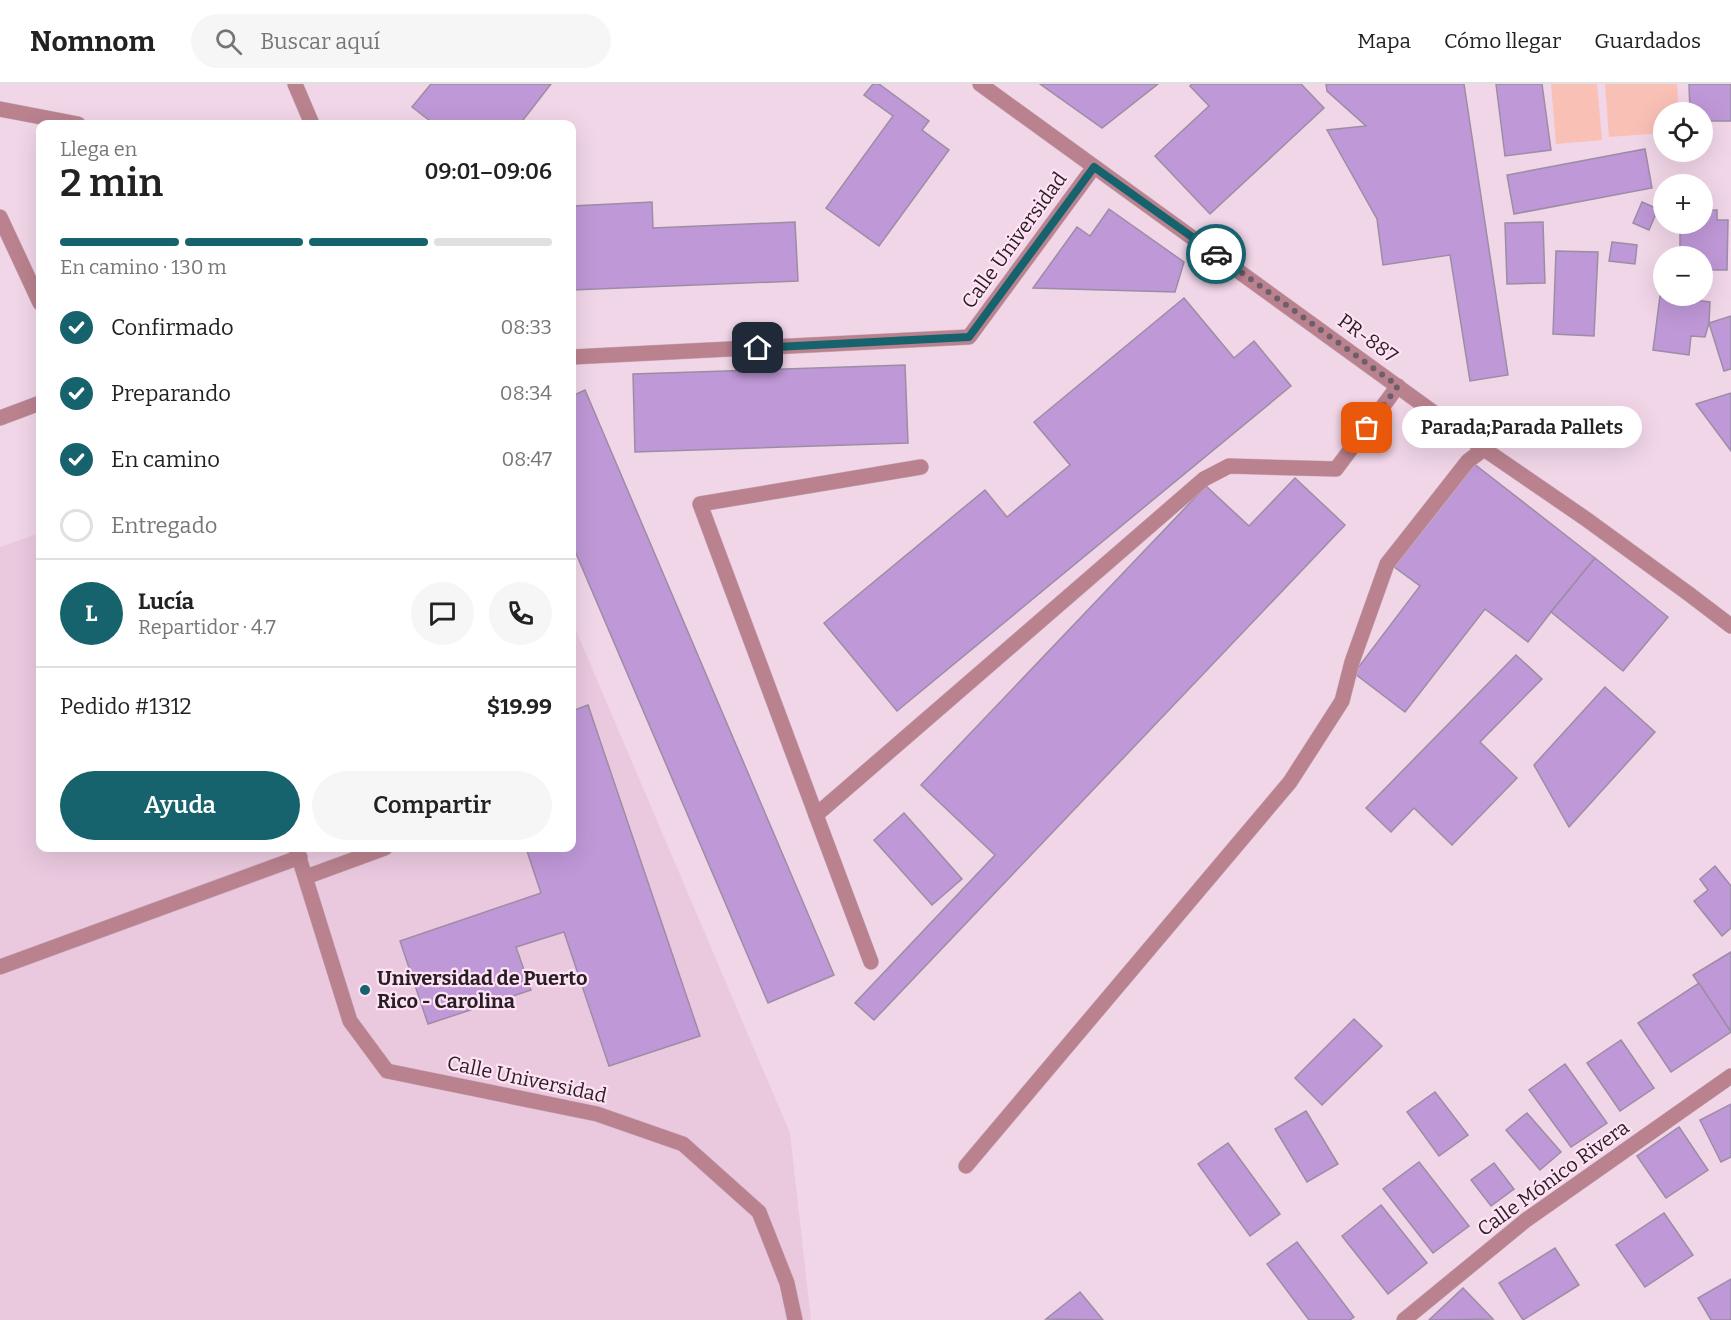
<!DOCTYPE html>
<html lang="es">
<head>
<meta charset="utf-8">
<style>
	:root { --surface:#fff; --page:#f6f6f6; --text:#222; --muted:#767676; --line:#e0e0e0; --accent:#16636d }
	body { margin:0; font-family:Bitter,serif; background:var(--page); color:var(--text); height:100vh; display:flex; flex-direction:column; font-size:22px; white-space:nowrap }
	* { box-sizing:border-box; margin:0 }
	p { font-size:20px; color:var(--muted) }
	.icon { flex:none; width:33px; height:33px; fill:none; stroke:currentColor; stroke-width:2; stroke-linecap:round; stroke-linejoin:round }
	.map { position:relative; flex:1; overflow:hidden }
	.panel { position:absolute; left:36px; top:36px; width:540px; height:732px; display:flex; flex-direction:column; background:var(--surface); border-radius:12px; box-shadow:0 6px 24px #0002 }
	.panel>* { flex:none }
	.tools { position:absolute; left:1653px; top:18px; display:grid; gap:12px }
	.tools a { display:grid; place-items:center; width:60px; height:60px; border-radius:50%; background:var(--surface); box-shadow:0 6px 24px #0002; font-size:30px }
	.pin { position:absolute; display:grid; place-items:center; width:51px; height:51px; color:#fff; margin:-26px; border-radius:12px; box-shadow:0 3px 9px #0006 }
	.courier { position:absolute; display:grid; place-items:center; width:60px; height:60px; margin:-30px; border:4px solid #16636d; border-radius:50%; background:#fff; color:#222; box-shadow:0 2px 8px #0007 }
	.bubble { position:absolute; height:42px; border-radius:21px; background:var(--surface); box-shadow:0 6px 24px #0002; font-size:20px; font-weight:600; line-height:42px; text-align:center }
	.headline em { font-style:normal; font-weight:600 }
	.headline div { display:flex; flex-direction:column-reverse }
	.headline { display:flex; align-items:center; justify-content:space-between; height:102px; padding:0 24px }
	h1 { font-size:39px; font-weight:600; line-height:45px }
	.bar { display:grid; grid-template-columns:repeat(4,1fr); gap:9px 6px; align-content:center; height:72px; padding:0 24px }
	.bar i { height:8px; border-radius:4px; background:var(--line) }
	.bar .current { background:var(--accent) }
	.bar p { grid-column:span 4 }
	.line { display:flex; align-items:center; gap:15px; padding:0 24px; border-top:2px solid var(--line) }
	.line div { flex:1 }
	.round { display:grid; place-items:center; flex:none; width:63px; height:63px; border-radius:32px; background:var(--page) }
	ol { padding:0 24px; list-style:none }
	li { display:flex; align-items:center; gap:18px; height:66px }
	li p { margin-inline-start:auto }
	li .icon { padding:6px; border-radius:50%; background:var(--accent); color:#fff; stroke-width:4 }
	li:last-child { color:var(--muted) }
	li i { width:33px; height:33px; border:3px solid var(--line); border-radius:50% }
	.action { display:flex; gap:12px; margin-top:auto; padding:12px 24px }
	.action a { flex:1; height:69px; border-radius:36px; background:var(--accent); color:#fff; font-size:24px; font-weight:600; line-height:69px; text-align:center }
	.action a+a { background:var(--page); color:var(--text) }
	header { display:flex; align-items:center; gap:36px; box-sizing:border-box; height:84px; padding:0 30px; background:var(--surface); border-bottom:2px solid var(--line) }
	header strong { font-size:28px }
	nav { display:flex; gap:33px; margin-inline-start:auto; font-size:21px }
	.search { width:420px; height:54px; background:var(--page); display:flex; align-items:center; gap:15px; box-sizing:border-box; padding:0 21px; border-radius:33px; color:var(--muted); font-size:22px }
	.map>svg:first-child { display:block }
	.built { fill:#eac9df }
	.green { fill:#f9c0b6 }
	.building { fill:#bf98d7; stroke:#9c8da5; stroke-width:1.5 }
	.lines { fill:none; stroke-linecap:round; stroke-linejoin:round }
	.minor-casing { stroke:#cdb5c5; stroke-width:16 }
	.minor { stroke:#ba828f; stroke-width:15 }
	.done { stroke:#6e5e69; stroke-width:6; stroke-dasharray:0 10.8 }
	.route { stroke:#16636d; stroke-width:8 }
	.poi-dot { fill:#16636d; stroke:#ffe3f5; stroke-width:2 }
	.labels { text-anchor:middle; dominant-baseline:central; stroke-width:4.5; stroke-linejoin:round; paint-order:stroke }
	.street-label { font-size:20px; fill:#281e25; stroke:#ffe3f5 }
	.poi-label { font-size:20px; font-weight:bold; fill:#281e25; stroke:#ffe3f5; text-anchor:start }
</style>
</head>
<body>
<header>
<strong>Nomnom</strong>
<div class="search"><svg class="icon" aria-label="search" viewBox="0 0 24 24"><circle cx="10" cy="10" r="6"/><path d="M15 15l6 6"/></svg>Buscar aquí</div>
<nav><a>Mapa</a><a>Cómo llegar</a><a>Guardados</a></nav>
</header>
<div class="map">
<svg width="1731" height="1236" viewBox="0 0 1731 1236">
	<rect width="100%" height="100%" fill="#f1d6e8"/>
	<polygon class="built" points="40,449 40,764 572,764 572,537 790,1049 811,1236 0,1236 0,463"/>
	<g class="green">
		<polygon points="1551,0 1597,0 1602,56 1556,60"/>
		<polygon points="1605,0 1677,0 1679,28 1664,28 1663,49 1609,53"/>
	</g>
	<g class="building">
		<polygon points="431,0 551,0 520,40 434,40 412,23"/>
		<polygon points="873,0 879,0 929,37 922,46 949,66 879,162 826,124 893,32 864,11"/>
		<polygon points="1040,0 1158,0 1102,44"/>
		<polygon points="1192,0 1301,0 1324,24 1210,130 1155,72 1209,22 1190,2"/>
		<polygon points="1326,0 1464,0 1508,291 1470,297 1450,171 1383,181 1377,135 1327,46 1366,42 1327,7"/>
		<polygon points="1496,0 1542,0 1551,66 1505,72"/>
		<polygon points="1689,0 1731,0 1731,37 1702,37 1702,28 1690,28"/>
		<polygon points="1645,65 1652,104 1514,130 1507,91"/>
		<polygon points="652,118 653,144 795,138 798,197 572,206 572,122"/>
		<polygon points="1642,118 1658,125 1649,146 1633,139"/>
		<polygon points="1109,125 1184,178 1175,208 1033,204 1077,143 1090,152"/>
		<polygon points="1702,126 1717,126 1717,136 1728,136 1727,186 1702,186 1702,172 1680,172 1680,140 1702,140"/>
		<polygon points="1543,138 1545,199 1507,200 1505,139"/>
		<polygon points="1612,158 1637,161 1635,180 1609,177"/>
		<polygon points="1556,167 1598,168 1594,252 1553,250"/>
		<polygon points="1660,212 1710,218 1709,239 1705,253 1691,252 1689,271 1653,266"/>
		<polygon points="1184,214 1234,274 1254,257 1291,302 897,627 824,539 985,406 1007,433 1070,381 1034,338"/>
		<polygon points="1731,232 1731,285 1724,287 1709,239"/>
		<polygon points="905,281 908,359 635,368 633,290"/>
		<polygon points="585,306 834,891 768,919 572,460 572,312"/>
		<polygon points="1731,309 1731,367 1696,320"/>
		<polygon points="1473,379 1595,474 1551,528 1528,558 1485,525 1405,628 1354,589 1420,502 1393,482"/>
		<polygon points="1295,394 1345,441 874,936 855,919 995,771 921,701 1206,402 1249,442"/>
		<polygon points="1595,474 1668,533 1623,587 1551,528"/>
		<polygon points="1516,571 1542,595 1480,658 1517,694 1452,761 1414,724 1391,748 1366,724"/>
		<polygon points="1605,603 1655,648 1569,743 1534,681"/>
		<polygon points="588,621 700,952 609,982 564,848 516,863 531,906 428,940 400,857 541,809 526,764 572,764 572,627"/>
		<polygon points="904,729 962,795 932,821 874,756"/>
		<polygon points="1715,782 1731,802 1731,844 1722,852 1694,817 1708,806 1700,795"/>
		<polygon points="1731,868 1731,948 1693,891"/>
		<polygon points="1699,899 1731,948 1671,988 1638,939"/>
		<polygon points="1354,935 1382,962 1322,1021 1295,994"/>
		<polygon points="1621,956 1654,1004 1620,1027 1587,979"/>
		<polygon points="1565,980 1607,1039 1571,1063 1529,1006"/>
		<polygon points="1435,1008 1468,1051 1439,1072 1407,1028"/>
		<polygon points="1731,1020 1731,1073 1721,1078 1700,1036"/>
		<polygon points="1306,1027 1338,1080 1307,1098 1275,1045"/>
		<polygon points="1527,1029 1561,1068 1540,1086 1506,1046"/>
		<polygon points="1679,1043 1708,1086 1666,1114 1637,1072"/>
		<polygon points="1228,1059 1280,1130 1250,1152 1198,1080"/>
		<polygon points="1419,1078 1469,1142 1433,1169 1383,1105"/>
		<polygon points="1494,1079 1514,1105 1491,1122 1471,1096"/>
		<polygon points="1381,1121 1427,1179 1388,1210 1342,1152"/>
		<polygon points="1664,1129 1693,1171 1645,1203 1616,1161"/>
		<polygon points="1297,1158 1354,1233 1350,1236 1309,1236 1267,1180"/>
		<polygon points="1555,1164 1579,1201 1523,1236 1499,1199"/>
		<polygon points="1731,1195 1731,1236 1711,1236 1698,1214"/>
		<polygon points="1463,1204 1493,1235 1430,1236 1429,1236"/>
		<polygon points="1080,1208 1103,1236 1046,1235"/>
	</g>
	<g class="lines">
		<defs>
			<g id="minor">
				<polyline points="295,0 312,40"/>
				<polyline points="980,0 1484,365 1586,435 1689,510 1731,542"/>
				<polyline points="0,25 78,40"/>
				<polyline points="0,133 40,219"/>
				<polyline points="572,273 969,253 1094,83"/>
				<polyline points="0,334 40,319"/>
				<polyline points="921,383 700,420 816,731 1204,395 1229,382 1336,385 1398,302"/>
				<polyline points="816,731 871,878"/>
				<polyline points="296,764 350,937 387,987 597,1030 683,1060 759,1128 787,1199 795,1236"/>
				<polyline points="306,793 385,764"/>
				<polyline points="0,883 300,773"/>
				<polyline points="966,1082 1290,698 1342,617 1352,578 1387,480 1468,377 1484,365"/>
				<polyline points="1404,1236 1526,1136 1731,992"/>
			</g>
		</defs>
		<use href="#minor" class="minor-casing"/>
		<use href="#minor" class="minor"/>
	</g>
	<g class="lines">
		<polyline class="done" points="1216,170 1398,302 1367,344"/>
		<polyline class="route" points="758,264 969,253 1094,83 1216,170"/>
	</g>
	<circle class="poi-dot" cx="365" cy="906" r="6"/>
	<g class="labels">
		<g class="street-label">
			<text transform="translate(1014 156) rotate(-54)">Calle Universidad</text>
			<text transform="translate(1368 254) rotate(36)">PR-887</text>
			<text transform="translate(527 995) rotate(12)">Calle Universidad</text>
			<text transform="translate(1553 1094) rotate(-36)">Calle Mónico Rivera</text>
		</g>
		<g class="poi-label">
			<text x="377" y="894">Universidad de Puerto<tspan x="377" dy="23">Rico - Carolina</tspan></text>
		</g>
	</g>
</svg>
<div class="tools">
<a><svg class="icon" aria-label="locate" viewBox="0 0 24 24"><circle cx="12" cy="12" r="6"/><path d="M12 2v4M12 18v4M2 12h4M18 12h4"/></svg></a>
<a>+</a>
<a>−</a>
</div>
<div class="pin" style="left:1367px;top:344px;background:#ea580c"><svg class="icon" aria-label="bag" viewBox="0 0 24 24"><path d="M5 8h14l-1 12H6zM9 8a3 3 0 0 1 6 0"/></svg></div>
<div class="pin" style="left:758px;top:264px;background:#1f2937"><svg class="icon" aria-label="home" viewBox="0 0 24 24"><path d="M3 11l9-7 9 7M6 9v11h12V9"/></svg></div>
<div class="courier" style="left:1216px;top:170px"><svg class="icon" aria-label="car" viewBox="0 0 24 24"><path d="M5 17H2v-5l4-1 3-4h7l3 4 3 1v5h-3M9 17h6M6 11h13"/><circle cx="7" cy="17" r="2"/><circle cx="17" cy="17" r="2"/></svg></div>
<div class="bubble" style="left:1402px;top:322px;width:240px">Parada;Parada Pallets</div>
<section class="panel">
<div class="headline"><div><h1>2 min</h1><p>Llega en</p></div><em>09:01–09:06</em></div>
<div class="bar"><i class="current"></i><i class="current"></i><i class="current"></i><i></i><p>En camino · 130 m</p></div>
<ol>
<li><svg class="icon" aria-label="check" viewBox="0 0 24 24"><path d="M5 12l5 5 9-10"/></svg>Confirmado<p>08:33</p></li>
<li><svg class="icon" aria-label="check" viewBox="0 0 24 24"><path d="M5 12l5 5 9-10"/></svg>Preparando<p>08:34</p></li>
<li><svg class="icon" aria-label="check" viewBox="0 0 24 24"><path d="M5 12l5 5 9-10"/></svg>En camino<p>08:47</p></li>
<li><i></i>Entregado</li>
</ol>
<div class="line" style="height:108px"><b class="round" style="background:var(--accent);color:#fff">L</b><div><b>Lucía</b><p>Repartidor · 4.7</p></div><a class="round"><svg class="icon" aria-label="chat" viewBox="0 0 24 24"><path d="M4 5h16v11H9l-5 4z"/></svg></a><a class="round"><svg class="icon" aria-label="phone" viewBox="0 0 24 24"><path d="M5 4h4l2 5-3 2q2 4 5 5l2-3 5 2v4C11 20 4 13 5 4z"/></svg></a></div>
<div class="line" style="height:78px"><div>Pedido #1312</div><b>$19.99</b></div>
<div class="action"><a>Ayuda</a><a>Compartir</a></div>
</section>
</div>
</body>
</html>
